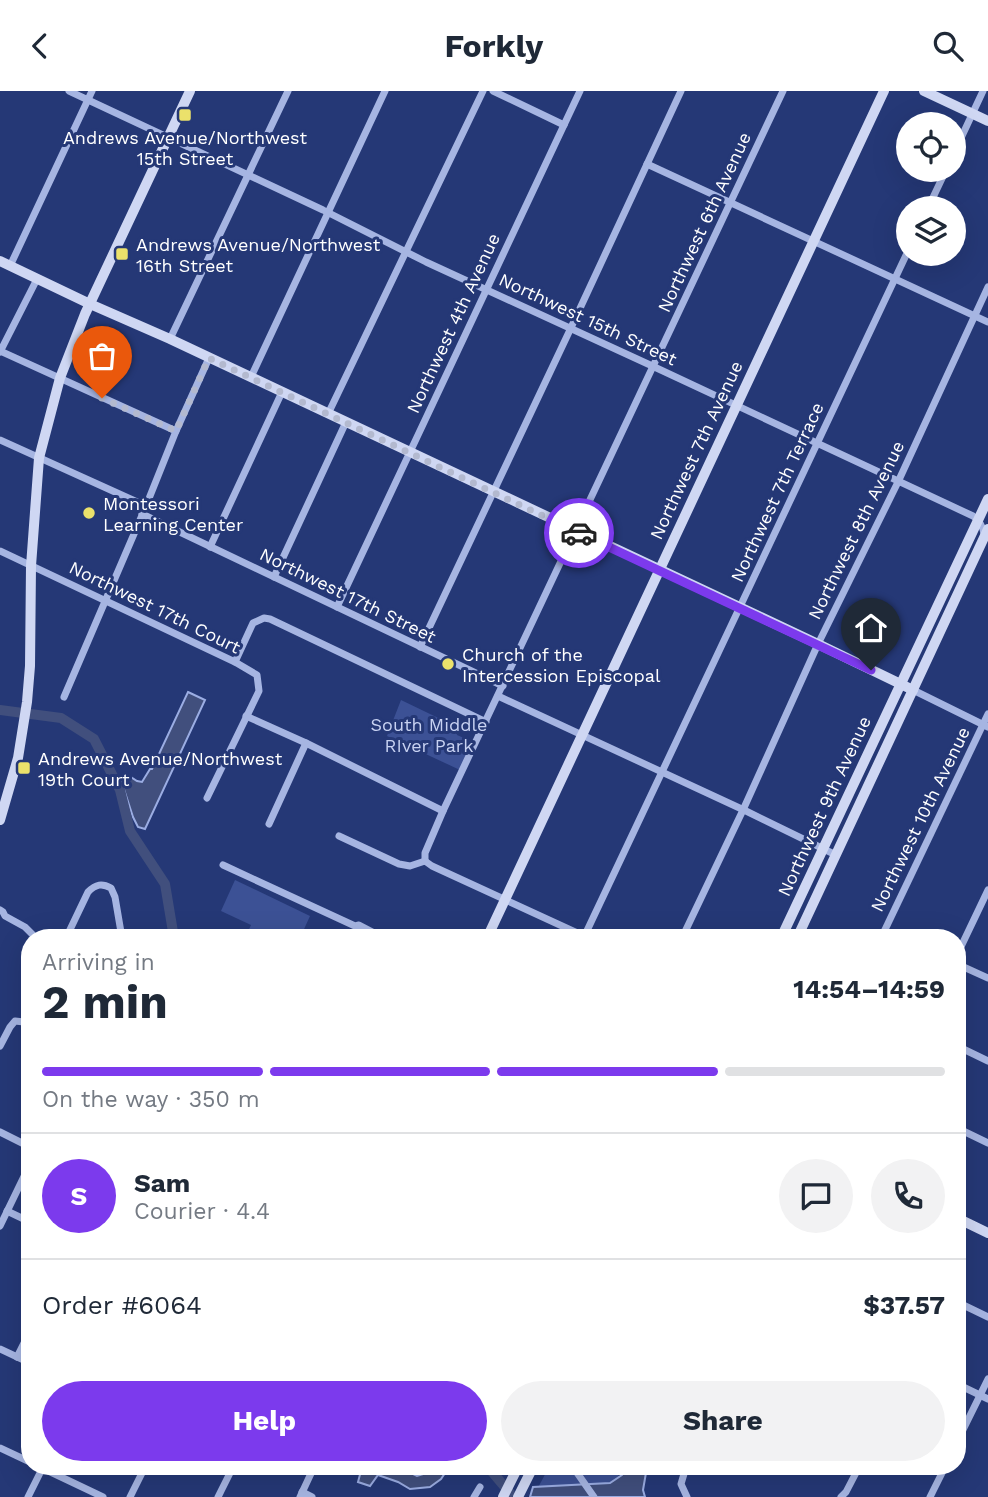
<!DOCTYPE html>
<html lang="en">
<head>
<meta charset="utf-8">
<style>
	:root { --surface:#fff; --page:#f2f2f3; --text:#1f2937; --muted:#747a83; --line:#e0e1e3; --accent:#7c3aed }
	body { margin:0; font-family:"Work Sans",sans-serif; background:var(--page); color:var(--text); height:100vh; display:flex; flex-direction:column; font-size:26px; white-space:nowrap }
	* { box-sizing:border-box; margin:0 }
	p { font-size:23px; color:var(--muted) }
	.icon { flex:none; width:38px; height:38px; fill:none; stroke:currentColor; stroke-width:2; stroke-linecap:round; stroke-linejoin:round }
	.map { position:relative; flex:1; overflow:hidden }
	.details { position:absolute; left:21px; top:838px; width:945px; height:546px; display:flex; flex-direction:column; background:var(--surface); border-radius:28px; box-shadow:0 7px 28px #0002 }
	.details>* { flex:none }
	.fabs { position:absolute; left:896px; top:21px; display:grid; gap:14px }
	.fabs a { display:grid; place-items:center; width:70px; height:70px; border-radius:50%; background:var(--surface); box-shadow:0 7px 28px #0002; font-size:35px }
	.pin { position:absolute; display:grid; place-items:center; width:60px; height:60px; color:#fff; margin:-72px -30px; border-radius:50% 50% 50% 0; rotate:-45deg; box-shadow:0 0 7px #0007 }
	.pin .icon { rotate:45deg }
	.courier { position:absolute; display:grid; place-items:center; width:70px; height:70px; margin:-35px; border:5px solid #7c3aed; border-radius:50%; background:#fff; color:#222; box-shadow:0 2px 9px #0007 }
	.summary em { font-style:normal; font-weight:700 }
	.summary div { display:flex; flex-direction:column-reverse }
	.summary { display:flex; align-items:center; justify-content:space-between; height:119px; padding:0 21px }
	h1 { font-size:46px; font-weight:700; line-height:52px }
	.bar { display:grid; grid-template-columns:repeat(4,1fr); gap:10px 7px; align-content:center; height:84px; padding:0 21px }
	.bar i { height:9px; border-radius:5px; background:var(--line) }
	.bar .on { background:var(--accent) }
	.bar p { grid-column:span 4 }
	.line { display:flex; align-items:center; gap:18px; padding:0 21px; border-top:2px solid var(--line) }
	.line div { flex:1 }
	.round { display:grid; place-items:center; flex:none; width:74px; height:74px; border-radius:37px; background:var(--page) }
	.action { display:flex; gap:14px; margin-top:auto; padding:14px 21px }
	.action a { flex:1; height:80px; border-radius:42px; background:var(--accent); color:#fff; font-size:28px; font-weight:700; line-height:80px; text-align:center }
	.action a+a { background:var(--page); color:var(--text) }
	header { display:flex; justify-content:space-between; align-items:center; height:91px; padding:0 21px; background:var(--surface); font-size:32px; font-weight:700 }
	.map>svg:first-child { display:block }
	.green { fill:#3c5195 }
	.water { fill:#414f7d; stroke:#9bade3; stroke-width:2 }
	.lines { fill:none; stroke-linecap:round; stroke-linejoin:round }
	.river { stroke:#414f7d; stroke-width:10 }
	.street { stroke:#a6b5e2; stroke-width:7 }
	.secondary { stroke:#cfd7f3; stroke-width:10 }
	.done { stroke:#b3b9cf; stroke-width:7; stroke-dasharray:0 12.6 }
	.route { stroke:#7c3aed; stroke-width:9 }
	.poi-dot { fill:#ebe16b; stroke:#253876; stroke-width:2.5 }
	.labels { text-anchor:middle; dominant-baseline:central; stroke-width:6; stroke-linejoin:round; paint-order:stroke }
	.poi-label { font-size:18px; fill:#fff; stroke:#253876; text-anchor:start }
	.street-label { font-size:18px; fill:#fff; stroke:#253876 }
	.park-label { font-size:18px; fill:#c8d2f2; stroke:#253876 }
</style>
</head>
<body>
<header><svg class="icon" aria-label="back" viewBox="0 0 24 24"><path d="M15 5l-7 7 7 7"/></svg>Forkly<svg class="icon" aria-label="search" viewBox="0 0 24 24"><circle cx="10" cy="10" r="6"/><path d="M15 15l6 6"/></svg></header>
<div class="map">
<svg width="988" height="1406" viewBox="0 0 988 1406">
	<rect width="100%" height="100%" fill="#253876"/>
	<g class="green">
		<polygon points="401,609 455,635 457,644 473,651 460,679 387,645"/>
		<polygon points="235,789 310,825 300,847 245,847 251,834 221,820"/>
		<polygon points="549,1376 603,1376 618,1383 626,1406 533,1406"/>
	</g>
	<g class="water">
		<polygon points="188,601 205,609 145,738 138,736 133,726 120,686 126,683 137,690 142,691 150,678 152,678"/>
		<polygon points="362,1376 399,1376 417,1385 427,1382 432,1376 449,1376 441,1388 430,1396 410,1398 398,1391 378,1384 370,1395 358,1391"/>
		<polygon points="623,1376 647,1376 643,1399 645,1406 530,1406 533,1396 610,1392 622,1384"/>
	</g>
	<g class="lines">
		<g class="river">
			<polyline points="0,619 61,627 94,648 120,699 130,740 165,793 174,847"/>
			<polyline points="488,1376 510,1402"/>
		</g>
		<g class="street">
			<path d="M69,0L323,119L426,171L648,273L973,425C980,430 983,435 984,443"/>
			<polyline points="493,0 564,34"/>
			<polyline points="954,62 983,0"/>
			<polyline points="647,73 988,231"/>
			<polyline points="928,117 946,79"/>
			<polyline points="10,175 92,0"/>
			<polyline points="170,248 288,0"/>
			<polyline points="0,260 176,340"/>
			<polyline points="0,261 37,188"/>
			<polyline points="251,286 385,0"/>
			<polyline points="328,323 483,0"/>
			<polyline points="0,349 146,415"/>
			<polyline points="142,423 503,595"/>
			<polyline points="210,456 282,301"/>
			<polyline points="0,460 235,571 257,584 259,600 207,707"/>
			<polyline points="274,486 346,331"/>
			<polyline points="337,516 580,0"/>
			<polyline points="420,556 569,241 681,0"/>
			<polyline points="235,571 253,532 264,527 270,528 486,631"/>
			<polyline points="913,599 988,636"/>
			<polyline points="498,605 746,720 836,764"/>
			<polyline points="64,606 146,415 176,340 209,267"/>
			<polyline points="246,625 306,652 443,720"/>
			<polyline points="269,733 306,652"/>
			<polyline points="339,745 399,773 410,775 425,770"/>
			<polyline points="425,770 425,762 443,720 783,0"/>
			<polyline points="425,770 432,775 586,846"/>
			<polyline points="223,774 355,835 359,834 384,847"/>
			<polyline points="0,819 3,821 5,825 25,836 36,847"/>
			<polyline points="584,846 908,160"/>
			<path d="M66,847L88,801C96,793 102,792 111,797L115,806L122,847"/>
			<polyline points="682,847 743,719 818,553 898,391 988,196"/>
			<polyline points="881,847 988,623"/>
			<polyline points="957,864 988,799"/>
			<polyline points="957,873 988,887"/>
			<polyline points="0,955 10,936 15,930 24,931 30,934"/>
			<polyline points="957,955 988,970"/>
			<polyline points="957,1037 988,1052"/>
			<polyline points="0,1041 30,1056"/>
			<polyline points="7,1120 30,1131"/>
			<polyline points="0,1135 30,1073"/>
			<polyline points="957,1211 988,1226"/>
			<polyline points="0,1258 30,1272"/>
			<polyline points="17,1266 30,1240"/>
			<polyline points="957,1293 988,1308"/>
			<polyline points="957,1351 988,1288"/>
			<polyline points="0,1357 30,1371"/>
			<polyline points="40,1376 103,1406"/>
			<polyline points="573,1376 594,1406"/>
			<polyline points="686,1376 681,1393 687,1406"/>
			<polyline points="302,1401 312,1406"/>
			<polyline points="28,1406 43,1376"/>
			<polyline points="130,1406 145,1376"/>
			<polyline points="218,1406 233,1376"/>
			<polyline points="300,1406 314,1376"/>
			<polyline points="474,1406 480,1396"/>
			<polyline points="841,1406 846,1401 859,1376"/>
			<polyline points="930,1406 945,1376"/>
		</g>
		<g class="secondary">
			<polyline points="924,0 988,30"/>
			<polyline points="0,170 90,213 170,248 818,553 913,599"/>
			<polyline points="0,729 18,667 27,611 30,575 31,475 39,367 60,287 85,223 190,0"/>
			<polyline points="487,847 884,0"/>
			<polyline points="781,847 988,408"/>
			<polyline points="797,847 988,438"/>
			<polyline points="957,1127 988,1142"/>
			<polyline points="503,1406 518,1376"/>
			<polyline points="518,1406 533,1376"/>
		</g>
	</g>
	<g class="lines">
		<polyline class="done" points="102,307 176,340 209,267 579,442"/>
		<polyline class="route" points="579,442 871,579"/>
	</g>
	<g class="poi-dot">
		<rect x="178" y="17" width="14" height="14" rx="3.5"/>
		<rect x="115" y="156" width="14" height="14" rx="3.5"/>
		<circle cx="89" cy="422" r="7"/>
		<circle cx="448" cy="573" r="7"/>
		<rect x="17" y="670" width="14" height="14" rx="3.5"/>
	</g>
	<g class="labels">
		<g class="poi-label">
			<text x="185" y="46" text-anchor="middle">Andrews Avenue/Northwest<tspan x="185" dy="21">15th Street</tspan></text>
			<text x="136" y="153">Andrews Avenue/Northwest<tspan x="136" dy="21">16th Street</tspan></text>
			<text x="103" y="412">Montessori<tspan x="103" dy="21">Learning Center</tspan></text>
			<text x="462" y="563">Church of the<tspan x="462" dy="21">Intercession Episcopal</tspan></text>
			<text x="38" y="667">Andrews Avenue/Northwest<tspan x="38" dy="21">19th Court</tspan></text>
		</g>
		<g class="street-label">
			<text transform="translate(704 131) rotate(-65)">Northwest 6th Avenue</text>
			<text transform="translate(588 228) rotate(25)">Northwest 15th Street</text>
			<text transform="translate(453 232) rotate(-65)">Northwest 4th Avenue</text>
			<text transform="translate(696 359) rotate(-65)">Northwest 7th Avenue</text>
			<text transform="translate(777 401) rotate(-65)">Northwest 7th Terrace</text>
			<text transform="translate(856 439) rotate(-64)">Northwest 8th Avenue</text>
			<text transform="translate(348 504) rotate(26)">Northwest 17th Street</text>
			<text transform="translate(155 516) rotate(26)">Northwest 17th Court</text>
			<text transform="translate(824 715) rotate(-65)">Northwest 9th Avenue</text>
			<text transform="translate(920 728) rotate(-64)">Northwest 10th Avenue</text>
		</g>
		<g class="park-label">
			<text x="429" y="633">South Middle<tspan x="429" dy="21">RIver Park</tspan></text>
		</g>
	</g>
</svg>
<div class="fabs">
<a><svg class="icon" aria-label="locate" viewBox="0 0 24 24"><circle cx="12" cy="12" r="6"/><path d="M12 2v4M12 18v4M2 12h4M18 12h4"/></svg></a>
<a><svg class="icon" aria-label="layers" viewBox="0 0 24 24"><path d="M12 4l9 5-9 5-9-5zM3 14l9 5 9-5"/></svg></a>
</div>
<div class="pin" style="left:102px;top:307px;background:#ea580c"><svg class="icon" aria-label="bag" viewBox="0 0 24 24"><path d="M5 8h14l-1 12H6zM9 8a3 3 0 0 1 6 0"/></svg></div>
<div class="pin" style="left:871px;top:579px;background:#1f2937"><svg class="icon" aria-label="home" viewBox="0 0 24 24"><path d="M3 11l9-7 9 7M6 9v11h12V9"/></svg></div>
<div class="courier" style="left:579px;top:442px"><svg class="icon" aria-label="car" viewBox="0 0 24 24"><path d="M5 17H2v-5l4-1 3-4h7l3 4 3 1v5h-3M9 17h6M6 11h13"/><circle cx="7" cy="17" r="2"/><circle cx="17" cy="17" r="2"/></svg></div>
<section class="details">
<div class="summary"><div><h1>2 min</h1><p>Arriving in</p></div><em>14:54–14:59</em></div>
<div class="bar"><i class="on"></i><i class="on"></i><i class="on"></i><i></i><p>On the way · 350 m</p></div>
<div class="line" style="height:126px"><b class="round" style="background:var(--accent);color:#fff">S</b><div><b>Sam</b><p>Courier · 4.4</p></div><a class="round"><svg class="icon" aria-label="chat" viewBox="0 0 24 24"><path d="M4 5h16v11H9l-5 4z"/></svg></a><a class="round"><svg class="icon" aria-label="phone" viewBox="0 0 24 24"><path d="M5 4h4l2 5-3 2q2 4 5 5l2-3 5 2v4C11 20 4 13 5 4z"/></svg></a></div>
<div class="line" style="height:91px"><div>Order #6064</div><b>$37.57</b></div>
<div class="action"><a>Help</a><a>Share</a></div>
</section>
</div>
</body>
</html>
